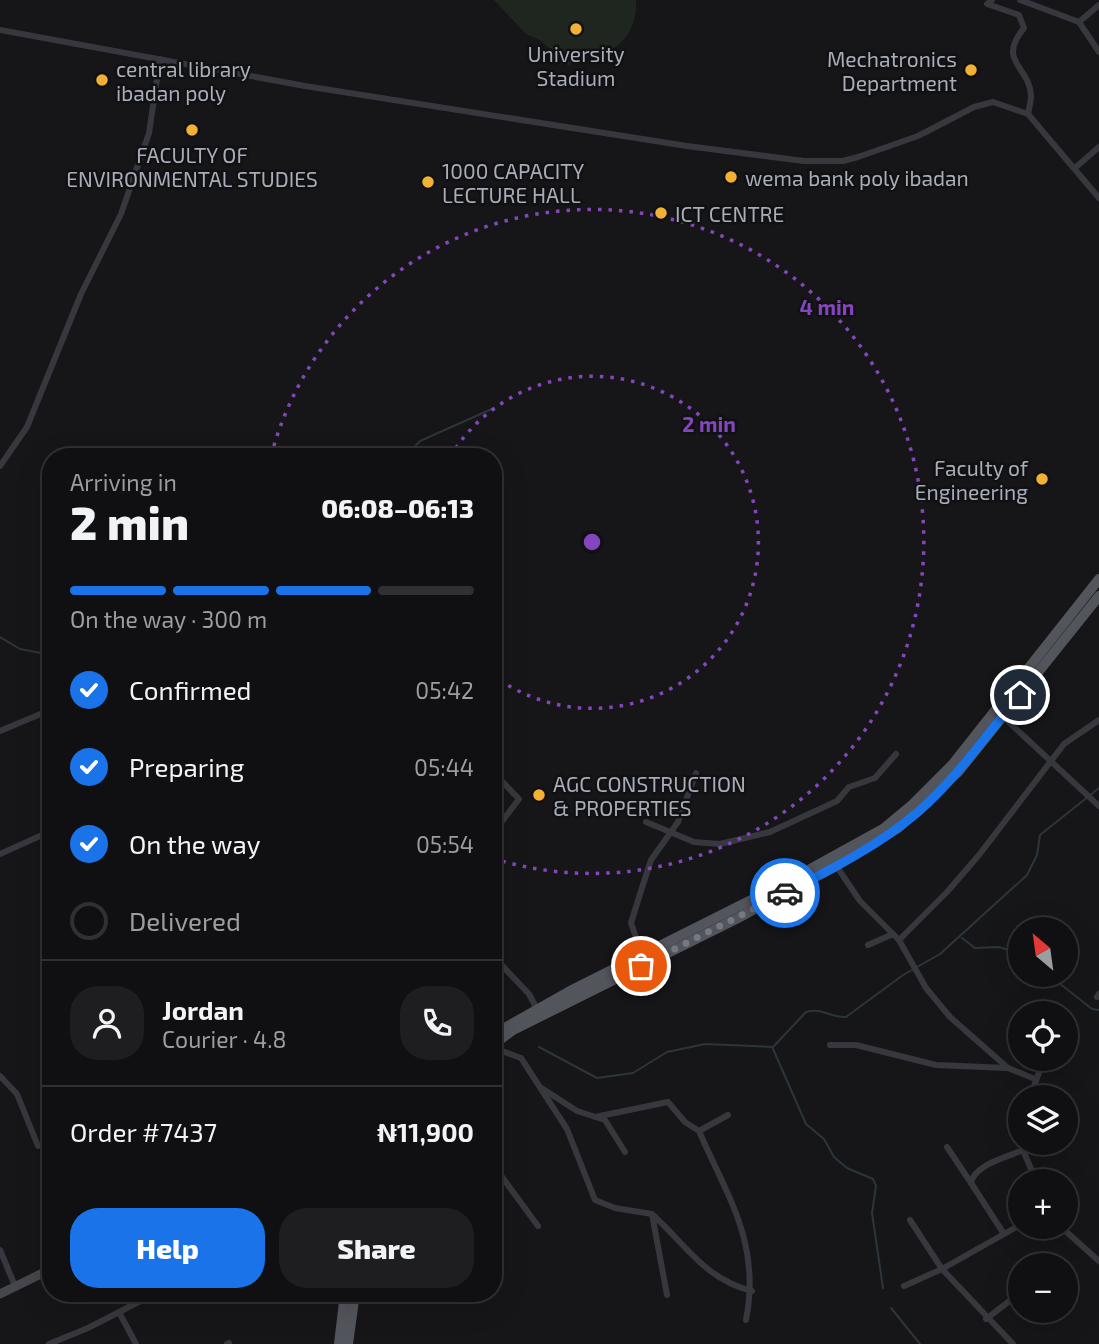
<!DOCTYPE html>
<html lang="en">
<head>
<meta charset="utf-8">
<style>
	:root { --surface:#101012; --page:#1e1e20; --text:#f1f3f6; --muted:#9c9d9f; --line:#303032; --accent:#1a73e8 }
	body { margin:0; font-family:"Exo 2",sans-serif; background:var(--page); color:var(--text); height:100vh; display:flex; flex-direction:column; font-size:26px; white-space:nowrap }
	* { box-sizing:border-box; margin:0 }
	p { font-size:23px; color:var(--muted) }
	.icon { flex:none; width:38px; height:38px; fill:none; stroke:currentColor; stroke-width:2; stroke-linecap:round; stroke-linejoin:round }
	.map { position:relative; flex:1; overflow:hidden }
	.side { position:absolute; left:42px; top:448px; width:460px; height:854px; display:flex; flex-direction:column; background:var(--surface); border-radius:28px; box-shadow:0 7px 28px #0002,0 0 0 2px var(--line) }
	.side>* { flex:none }
	.needle { width:46px; rotate:331deg }
	.controls { position:absolute; left:1008px; top:917px; display:grid; gap:14px }
	.controls a { display:grid; place-items:center; width:70px; height:70px; border-radius:50%; background:var(--surface); box-shadow:0 7px 28px #0002,0 0 0 2px var(--line); font-size:35px }
	.pin { position:absolute; display:grid; place-items:center; width:60px; height:60px; color:#fff; margin:-30px; border:4px solid #fff; border-radius:50%; box-shadow:0 2px 7px #0007 }
	.courier { position:absolute; display:grid; place-items:center; width:70px; height:70px; margin:-35px; border:5px solid #1a73e8; border-radius:50%; background:#fff; color:#222; box-shadow:0 2px 9px #0007 }
	.overview em { font-style:normal; font-weight:800 }
	.overview div { display:flex; flex-direction:column-reverse }
	.overview { display:flex; align-items:center; justify-content:space-between; height:119px; padding:0 28px }
	h1 { font-size:46px; font-weight:800; line-height:52px }
	.bar { display:grid; grid-template-columns:repeat(4,1fr); gap:10px 7px; align-content:center; height:84px; padding:0 28px }
	.bar i { height:9px; border-radius:5px; background:var(--line) }
	.bar .on { background:var(--accent) }
	.bar p { grid-column:span 4 }
	.line { display:flex; align-items:center; gap:18px; padding:0 28px; border-top:2px solid var(--line) }
	.line div { flex:1 }
	.round { display:grid; place-items:center; flex:none; width:74px; height:74px; border-radius:28px; background:var(--page) }
	ol { padding:0 28px; list-style:none }
	li { display:flex; align-items:center; gap:21px; height:77px }
	li p { margin-inline-start:auto }
	li .icon { padding:7px; border-radius:50%; background:var(--accent); color:#fff; stroke-width:4 }
	li:last-child { color:var(--muted) }
	li i { width:38px; height:38px; border:4px solid var(--line); border-radius:50% }
	.cta { display:flex; gap:14px; margin-top:auto; padding:14px 28px }
	.cta a { flex:1; height:80px; border-radius:28px; background:var(--accent); color:#fff; font-size:28px; font-weight:800; line-height:80px; text-align:center }
	.cta a+a { background:var(--page); color:var(--text) }
	.map>svg:first-child { display:block }
	.green { fill:#1e261f }
	.lines { fill:none; stroke-linecap:round; stroke-linejoin:round }
	.stream { stroke:#2c353c; stroke-width:2 }
	.minor { stroke:#37383d; stroke-width:6 }
	.secondary { stroke:#45474d; stroke-width:9 }
	.primary { stroke:#53555c; stroke-width:10 }
	.done { stroke:#757880; stroke-width:7; stroke-dasharray:0 12.6 }
	.route { stroke:#1a73e8; stroke-width:9 }
	.ring { fill:none; stroke:#8446be; stroke-width:3.5; stroke-dasharray:3.5 7 }
	.poi-dot { fill:#f2b134; stroke:#111113; stroke-width:2.5 }
	.labels { text-anchor:middle; dominant-baseline:central; stroke-width:5; stroke-linejoin:round; paint-order:stroke }
	.poi-label { font-size:21px; fill:#a8adb8; stroke:#111113; text-anchor:start }
	.centre { fill:#8446be; stroke:#111113; stroke-width:3.5 }
	.ring-label { font-size:21px; text-anchor:middle; font-weight:bold; fill:#8446be; stroke:#111113; stroke-width:5; stroke-linejoin:round; paint-order:stroke }
</style>
</head>
<body>
<div class="map">
<svg width="1099" height="1344" viewBox="0 0 1099 1344">
	<rect width="100%" height="100%" fill="#161618"/>
	<path class="green" d="M494,0H636C638,36 612,60 577,57L569,66L540,40L526,34Z"/>
	<g class="lines">
		<g class="stream">
			<polyline points="405,457 420,441 494,408"/>
			<polyline points="0,637 20,649 51,655"/>
			<polyline points="962,938 975,948 999,947 1015,952"/>
			<polyline points="1049,975 1092,1009 1099,1010"/>
			<polyline points="494,1003 501,1010"/>
			<path d="M539,1047L597,1078L633,1073L667,1052L705,1044L773,1047L806,1012C821,1007 831,1018 846,1017L903,975L940,954L1027,875L1037,855L1040,835L1099,788"/>
			<polyline points="773,1049 806,1124 824,1139 834,1157 847,1168 873,1179 876,1186 872,1213 883,1288"/>
			<polyline points="891,1308 920,1344"/>
		</g>
		<g class="minor">
			<path d="M992,0L987,4L1019,15L1024,28C996,62 1030,66 1031,96C1031,102 1029,108 1028,114"/>
			<polyline points="1020,0 1079,22 1099,52"/>
			<polyline points="1079,22 1099,5"/>
			<polyline points="0,30 305,86 687,146 804,161 843,161 858,157 918,136 974,107 993,102 1028,114 1099,198"/>
			<polyline points="1075,168 1099,147"/>
			<polyline points="0,466 27,427 81,294 121,214 149,133 160,59"/>
			<polyline points="1000,714 1099,806"/>
			<polyline points="0,731 43,713 51,714"/>
			<polyline points="494,773 519,799 494,832"/>
			<polyline points="646,822 694,842 720,844 770,832 837,801 849,787 875,778 896,754"/>
			<polyline points="0,854 51,831"/>
			<polyline points="835,864 860,901 899,940 926,988 950,1017 1008,1068 1035,1079"/>
			<polyline points="899,940 947,892 979,855 1064,744 1099,720"/>
			<polyline points="868,945 893,934"/>
			<polyline points="642,955 631,923 640,894 651,860 678,822 696,773"/>
			<polyline points="494,957 529,994 537,1009"/>
			<polyline points="1097,997 1099,994"/>
			<polyline points="830,1045 856,1045 936,1065 1007,1068"/>
			<polyline points="494,1048 521,1058 567,1129 595,1200 615,1208 652,1214 667,1295"/>
			<polyline points="0,1076 17,1094 38,1146"/>
			<polyline points="540,1087 577,1111 605,1120 625,1152"/>
			<polyline points="1030,1097 1044,1059"/>
			<path d="M595,1117L668,1102L685,1122L699,1131C728,1198 761,1243 746,1320"/>
			<polyline points="699,1131 728,1115"/>
			<polyline points="1024,1143 1023,1150 1036,1181"/>
			<polyline points="947,1147 971,1183"/>
			<polyline points="494,1166 538,1226"/>
			<path d="M653,1215C687,1246 705,1279 752,1291"/>
			<polyline points="910,1220 942,1269 1013,1344"/>
			<polyline points="1061,1227 1099,1261"/>
			<path d="M1004,1234L971,1183C975,1164 1008,1157 1023,1150"/>
			<polyline points="0,1250 15,1286"/>
			<polyline points="904,1286 942,1269 1020,1225"/>
			<polyline points="119,1312 136,1344"/>
			<polyline points="986,1319 1020,1293"/>
			<polyline points="49,1344 88,1328 156,1293"/>
			<polyline points="227,1344 229,1343"/>
		</g>
		<polyline class="secondary" points="0,1294 51,1269"/>
		<g class="primary">
			<polyline points="494,1034 570,991 787,882 883,829 913,804 952,765 1099,579"/>
			<polyline points="494,1044 513,1030 736,919 836,866 898,828 959,771 1099,596"/>
			<polyline points="339,1344 345,1293"/>
			<polyline points="348,1344 355,1293"/>
		</g>
	</g>
	<g class="lines">
		<polyline class="done" points="641,966 785,893"/>
		<path class="route" d="M785,893C832,869 878,846 918,812C957,778 987,734 1020,695"/>
	</g>
	<g class="ring">
		<path d="M450 457A166 166 0 1 1 494 676"/>
		<path d="M271 456A332 332 0 1 1 495 859"/>
	</g>
	<g class="poi-dot">
		<circle cx="576" cy="29" r="7"/>
		<circle cx="971" cy="70" r="7"/>
		<circle cx="102" cy="80" r="7"/>
		<circle cx="192" cy="130" r="7"/>
		<circle cx="731" cy="177" r="7"/>
		<circle cx="428" cy="182" r="7"/>
		<circle cx="661" cy="213" r="7"/>
		<circle cx="1042" cy="479" r="7"/>
		<circle cx="539" cy="795" r="7"/>
	</g>
	<g class="labels">
		<g class="poi-label">
			<text x="576" y="53" text-anchor="middle">University<tspan x="576" dy="24">Stadium</tspan></text>
			<text x="957" y="58" text-anchor="end">Mechatronics<tspan x="957" dy="24">Department</tspan></text>
			<text x="116" y="68">central library<tspan x="116" dy="24">ibadan poly</tspan></text>
			<text x="192" y="154" text-anchor="middle">FACULTY OF<tspan x="192" dy="24">ENVIRONMENTAL STUDIES</tspan></text>
			<text x="442" y="170">1000 CAPACITY<tspan x="442" dy="24">LECTURE HALL</tspan></text>
			<text x="745" y="177">wema bank poly ibadan</text>
			<text x="675" y="213">ICT CENTRE</text>
			<text x="1028" y="467" text-anchor="end">Faculty of<tspan x="1028" dy="24">Engineering</tspan></text>
			<text x="553" y="783">AGC CONSTRUCTION<tspan x="553" dy="24">&amp; PROPERTIES</tspan></text>
		</g>
	</g>
	<circle cx="592" cy="542" r="10" class="centre"/>
	<g class="ring-label">
		<text x="827" y="315">4 min</text>
		<text x="709" y="432">2 min</text>
	</g>
</svg>
<div class="controls">
<a><svg class="needle" viewBox="-14 -14 28 28"><path d="M0-13l5 13h-10z" fill="#e53935"/><path d="M0 13l5-13h-10z" fill="#9c9d9f"/></svg></a>
<a><svg class="icon" aria-label="locate" viewBox="0 0 24 24"><circle cx="12" cy="12" r="6"/><path d="M12 2v4M12 18v4M2 12h4M18 12h4"/></svg></a>
<a><svg class="icon" aria-label="layers" viewBox="0 0 24 24"><path d="M12 4l9 5-9 5-9-5zM3 14l9 5 9-5"/></svg></a>
<a>+</a>
<a>−</a>
</div>
<div class="pin" style="left:641px;top:966px;background:#ea580c"><svg class="icon" aria-label="bag" viewBox="0 0 24 24"><path d="M5 8h14l-1 12H6zM9 8a3 3 0 0 1 6 0"/></svg></div>
<div class="pin" style="left:1020px;top:695px;background:#1f2937"><svg class="icon" aria-label="home" viewBox="0 0 24 24"><path d="M3 11l9-7 9 7M6 9v11h12V9"/></svg></div>
<div class="courier" style="left:785px;top:893px"><svg class="icon" aria-label="car" viewBox="0 0 24 24"><path d="M5 17H2v-5l4-1 3-4h7l3 4 3 1v5h-3M9 17h6M6 11h13"/><circle cx="7" cy="17" r="2"/><circle cx="17" cy="17" r="2"/></svg></div>
<section class="side">
<div class="overview"><div><h1>2 min</h1><p>Arriving in</p></div><em>06:08–06:13</em></div>
<div class="bar"><i class="on"></i><i class="on"></i><i class="on"></i><i></i><p>On the way · 300 m</p></div>
<ol>
<li><svg class="icon" aria-label="check" viewBox="0 0 24 24"><path d="M5 12l5 5 9-10"/></svg>Confirmed<p>05:42</p></li>
<li><svg class="icon" aria-label="check" viewBox="0 0 24 24"><path d="M5 12l5 5 9-10"/></svg>Preparing<p>05:44</p></li>
<li><svg class="icon" aria-label="check" viewBox="0 0 24 24"><path d="M5 12l5 5 9-10"/></svg>On the way<p>05:54</p></li>
<li><i></i>Delivered</li>
</ol>
<div class="line" style="height:126px"><a class="round"><svg class="icon" aria-label="person" viewBox="0 0 24 24"><circle cx="12" cy="8" r="4"/><path d="M4 21q1-7 8-7t8 7"/></svg></a><div><b>Jordan</b><p>Courier · 4.8</p></div><a class="round"><svg class="icon" aria-label="phone" viewBox="0 0 24 24"><path d="M5 4h4l2 5-3 2q2 4 5 5l2-3 5 2v4C11 20 4 13 5 4z"/></svg></a></div>
<div class="line" style="height:91px"><div>Order #7437</div><b>₦11,900</b></div>
<div class="cta"><a>Help</a><a>Share</a></div>
</section>
</div>
</body>
</html>
